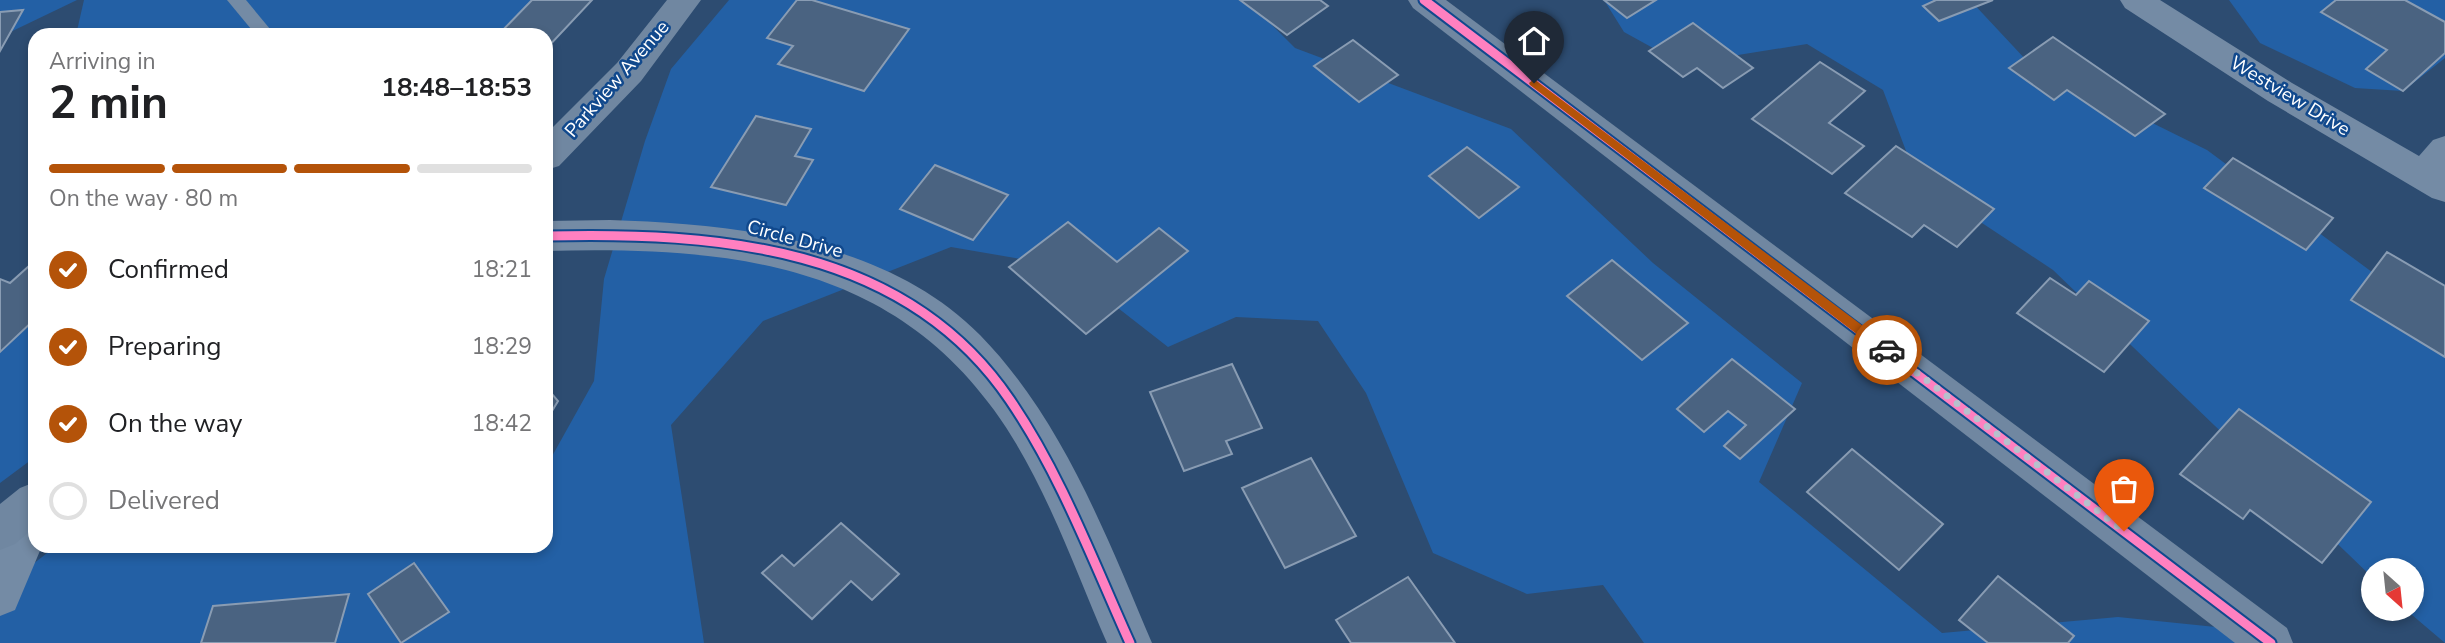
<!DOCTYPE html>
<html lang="en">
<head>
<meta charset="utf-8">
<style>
	:root { --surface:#fff; --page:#f2f2f2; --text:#202124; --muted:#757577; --line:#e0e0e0; --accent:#b45309 }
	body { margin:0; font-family:"Nunito Sans",sans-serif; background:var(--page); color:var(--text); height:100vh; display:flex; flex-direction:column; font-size:26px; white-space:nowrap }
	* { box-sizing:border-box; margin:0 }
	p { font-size:23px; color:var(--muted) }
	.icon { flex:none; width:38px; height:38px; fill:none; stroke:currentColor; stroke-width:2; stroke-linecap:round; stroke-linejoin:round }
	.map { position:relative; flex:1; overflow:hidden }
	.sheet { position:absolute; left:28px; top:28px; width:525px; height:525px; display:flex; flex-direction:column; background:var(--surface); border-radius:21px; box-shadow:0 4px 10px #0003 }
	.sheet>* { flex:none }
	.needle { width:46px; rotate:153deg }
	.tools { position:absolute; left:2361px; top:558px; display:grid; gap:14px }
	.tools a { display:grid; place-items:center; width:63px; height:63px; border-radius:50%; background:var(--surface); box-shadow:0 4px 10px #0003; font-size:35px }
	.pin { position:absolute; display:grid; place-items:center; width:60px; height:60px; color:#fff; margin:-72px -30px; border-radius:50% 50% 50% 0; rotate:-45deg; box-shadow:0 0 7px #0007 }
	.pin .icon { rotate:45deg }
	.courier { position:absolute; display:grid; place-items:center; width:70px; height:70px; margin:-35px; border:5px solid #b45309; border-radius:50%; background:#fff; color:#222; box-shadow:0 2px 9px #0007 }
	.headline em { font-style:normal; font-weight:700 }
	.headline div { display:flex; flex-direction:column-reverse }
	.headline { display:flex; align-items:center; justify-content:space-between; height:119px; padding:0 21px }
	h1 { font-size:46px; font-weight:700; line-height:52px }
	.bar { display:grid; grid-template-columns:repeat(4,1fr); gap:10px 7px; align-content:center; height:84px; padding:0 21px }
	.bar i { height:9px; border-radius:5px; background:var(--line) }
	.bar .current { background:var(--accent) }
	.bar p { grid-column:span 4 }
	ol { padding:0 21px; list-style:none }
	li { display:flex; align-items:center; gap:21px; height:77px }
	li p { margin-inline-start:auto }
	li .icon { padding:7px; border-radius:50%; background:var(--accent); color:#fff; stroke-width:4 }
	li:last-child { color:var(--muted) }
	li i { width:38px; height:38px; border:4px solid var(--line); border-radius:50% }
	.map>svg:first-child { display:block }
	.green { fill:#2360a5 }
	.building { fill:#4a6381; stroke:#899cb3; stroke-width:2 }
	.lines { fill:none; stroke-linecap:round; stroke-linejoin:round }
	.lane { fill:#748ba5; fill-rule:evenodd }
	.street { fill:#748ba5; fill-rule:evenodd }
	.secondary { fill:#7087a1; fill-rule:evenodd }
	.cycleway-casing { stroke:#11498d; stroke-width:13 }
	.cycleway { stroke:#ff80c0; stroke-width:9 }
	.route { fill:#b45309 }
	.done { stroke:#b6c0cd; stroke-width:7; stroke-dasharray:0 12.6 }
	.labels { text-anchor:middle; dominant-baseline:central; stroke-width:5; stroke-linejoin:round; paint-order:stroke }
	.street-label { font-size:19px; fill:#fff; stroke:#11498d }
</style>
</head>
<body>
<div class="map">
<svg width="2445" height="643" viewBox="0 0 2445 643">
	<rect width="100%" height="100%" fill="#2d4c71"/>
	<g class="green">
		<polygon points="0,0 77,0 0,37"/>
		<polygon points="84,0 545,0 517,35 76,35"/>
		<polygon points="729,0 1247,0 1295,48 1511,129 1653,263 1802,383 1759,482 1942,633 2118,617 2255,631 2264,643 1644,643 1603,585 1527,594 1433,553 1366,393 1318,321 1236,317 1168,347 1109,301 1021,259 951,247 763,321 671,425 704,643 0,643 0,590 56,546 546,546 546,467 594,381 604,279 645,141 671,69"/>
		<polygon points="1604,0 1970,0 2027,61 2207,150 2445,326 2445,643 2405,609 2412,609 2412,570 2373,570 2373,578 2053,270 1917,180 1883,90 1807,44 1682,64 1624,32"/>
		<polygon points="2229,0 2445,0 2445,58 2403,91 2355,88 2260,43"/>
		<polygon points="35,306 35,457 0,483 0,341"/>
	</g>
	<g class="building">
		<polygon points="532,0 592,0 546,49 546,35 498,35"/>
		<polygon points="797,0 812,0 909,29 864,91 778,64 793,46 767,38"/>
		<polygon points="1240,0 1320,0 1328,6 1287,35"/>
		<polygon points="1604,0 1656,0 1627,18"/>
		<polygon points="1936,0 1993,0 1939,21 1923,6"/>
		<polygon points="2336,0 2405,0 2445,22 2445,53 2403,91 2366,69 2387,50 2321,12"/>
		<polygon points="23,10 0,51 0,12"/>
		<polygon points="1693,23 1753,68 1723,88 1697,68 1683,77 1649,51"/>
		<polygon points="2053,37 2165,114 2135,136 2067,90 2054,100 2009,68"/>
		<polygon points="1353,40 1398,75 1359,102 1314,66"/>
		<polygon points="1820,62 1865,91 1829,123 1864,146 1832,174 1752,119"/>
		<polygon points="756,116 811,129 795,156 813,160 786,205 711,187"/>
		<polygon points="1896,146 1994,209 1957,247 1924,225 1912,237 1845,193"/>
		<polygon points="1467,147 1519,187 1479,218 1429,176"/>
		<polygon points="2233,158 2333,218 2306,250 2204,188"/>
		<polygon points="935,165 1008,195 973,240 900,209"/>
		<polygon points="1068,222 1117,262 1159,228 1188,251 1086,334 1009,267"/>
		<polygon points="2387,252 2445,286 2445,357 2351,300"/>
		<polygon points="1612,260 1688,323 1642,360 1567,296"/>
		<polygon points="29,266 35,269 35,319 0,352 0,279 10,283"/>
		<polygon points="2050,278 2076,295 2089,281 2149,321 2104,372 2017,313"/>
		<polygon points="1732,359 1795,409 1740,459 1724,446 1746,425 1728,411 1704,432 1677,409"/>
		<polygon points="1232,364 1262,428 1226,441 1232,454 1184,471 1150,392"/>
		<polygon points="546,387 558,401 546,421"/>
		<polygon points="2239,409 2371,502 2322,563 2250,510 2243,519 2180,474"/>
		<polygon points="1852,449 1943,524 1899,570 1807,492"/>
		<polygon points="1311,458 1356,536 1285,568 1242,488"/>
		<polygon points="841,523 899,574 872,600 851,581 812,619 762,573 782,555 794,566"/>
		<polygon points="414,563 449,612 401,643 368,594"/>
		<polygon points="1998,576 2074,636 2068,643 1988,643 1959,620"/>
		<polygon points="1408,577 1455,643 1351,643 1336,620"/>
		<polygon points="349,594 335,643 201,643 213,606"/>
	</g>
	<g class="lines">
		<polygon class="lane" points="227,0 246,0 275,35 256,35"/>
		<g class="street">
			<polygon points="2120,0 2160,0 2292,83 2419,156 2433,140 2445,136 2445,202 2432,198 2268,101 2125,8"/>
			<path d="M610,220C736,224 886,240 980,335C1062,419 1107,537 1152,643H1107C1073,565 1044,479 994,410C884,258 718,247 546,251V221Z"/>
			<polygon points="35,491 35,546 42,546 15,610 0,616 0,543 20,496"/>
		</g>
		<g class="secondary">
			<polygon points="667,0 701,0 641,81 559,166 546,170 546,134 617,63"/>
			<polygon points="1408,0 1446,0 2287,628 2293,643 2235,643 1413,8"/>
			<polygon points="35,482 35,527 15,544 0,550 0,504 20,488"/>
		</g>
		<defs>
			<g id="cycleway">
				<polyline points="1424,0 2271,643"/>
				<path d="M546,236C716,232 905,245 1010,400C1061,475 1093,561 1130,643"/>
			</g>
		</defs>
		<use href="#cycleway" class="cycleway-casing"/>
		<use href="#cycleway" class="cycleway"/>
	</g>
	<polygon class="route" points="1534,79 1891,347 1891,354 1883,354 1530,85 1529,83"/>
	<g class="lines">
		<polyline class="done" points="1887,350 2124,531"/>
	</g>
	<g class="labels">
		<g class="street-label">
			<text transform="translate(617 79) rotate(-49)">Parkview Avenue</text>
			<text transform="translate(2290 96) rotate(31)">Westview Drive</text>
			<text transform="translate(795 239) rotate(15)">Circle Drive</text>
		</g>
	</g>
</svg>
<div class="tools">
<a><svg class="needle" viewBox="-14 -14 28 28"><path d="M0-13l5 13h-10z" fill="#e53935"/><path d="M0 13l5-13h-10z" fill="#757577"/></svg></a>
</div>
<div class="pin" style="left:2124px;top:531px;background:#ea580c"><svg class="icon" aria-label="bag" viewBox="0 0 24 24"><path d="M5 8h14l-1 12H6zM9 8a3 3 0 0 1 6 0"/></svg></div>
<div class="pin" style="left:1534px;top:83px;background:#1f2937"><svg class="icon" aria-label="home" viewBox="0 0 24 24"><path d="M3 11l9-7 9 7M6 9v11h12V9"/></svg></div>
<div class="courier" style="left:1887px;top:350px"><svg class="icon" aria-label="car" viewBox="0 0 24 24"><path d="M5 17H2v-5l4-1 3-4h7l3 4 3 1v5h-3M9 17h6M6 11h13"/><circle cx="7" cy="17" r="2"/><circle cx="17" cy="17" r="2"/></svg></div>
<section class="sheet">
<div class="headline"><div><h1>2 min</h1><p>Arriving in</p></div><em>18:48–18:53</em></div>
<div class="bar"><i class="current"></i><i class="current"></i><i class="current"></i><i></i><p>On the way · 80 m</p></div>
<ol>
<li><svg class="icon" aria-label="check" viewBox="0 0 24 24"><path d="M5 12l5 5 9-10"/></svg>Confirmed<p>18:21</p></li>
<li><svg class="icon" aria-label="check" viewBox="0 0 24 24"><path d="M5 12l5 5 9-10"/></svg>Preparing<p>18:29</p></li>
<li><svg class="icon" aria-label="check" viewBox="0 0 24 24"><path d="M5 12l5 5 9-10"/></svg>On the way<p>18:42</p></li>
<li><i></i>Delivered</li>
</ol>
</section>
</div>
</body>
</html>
